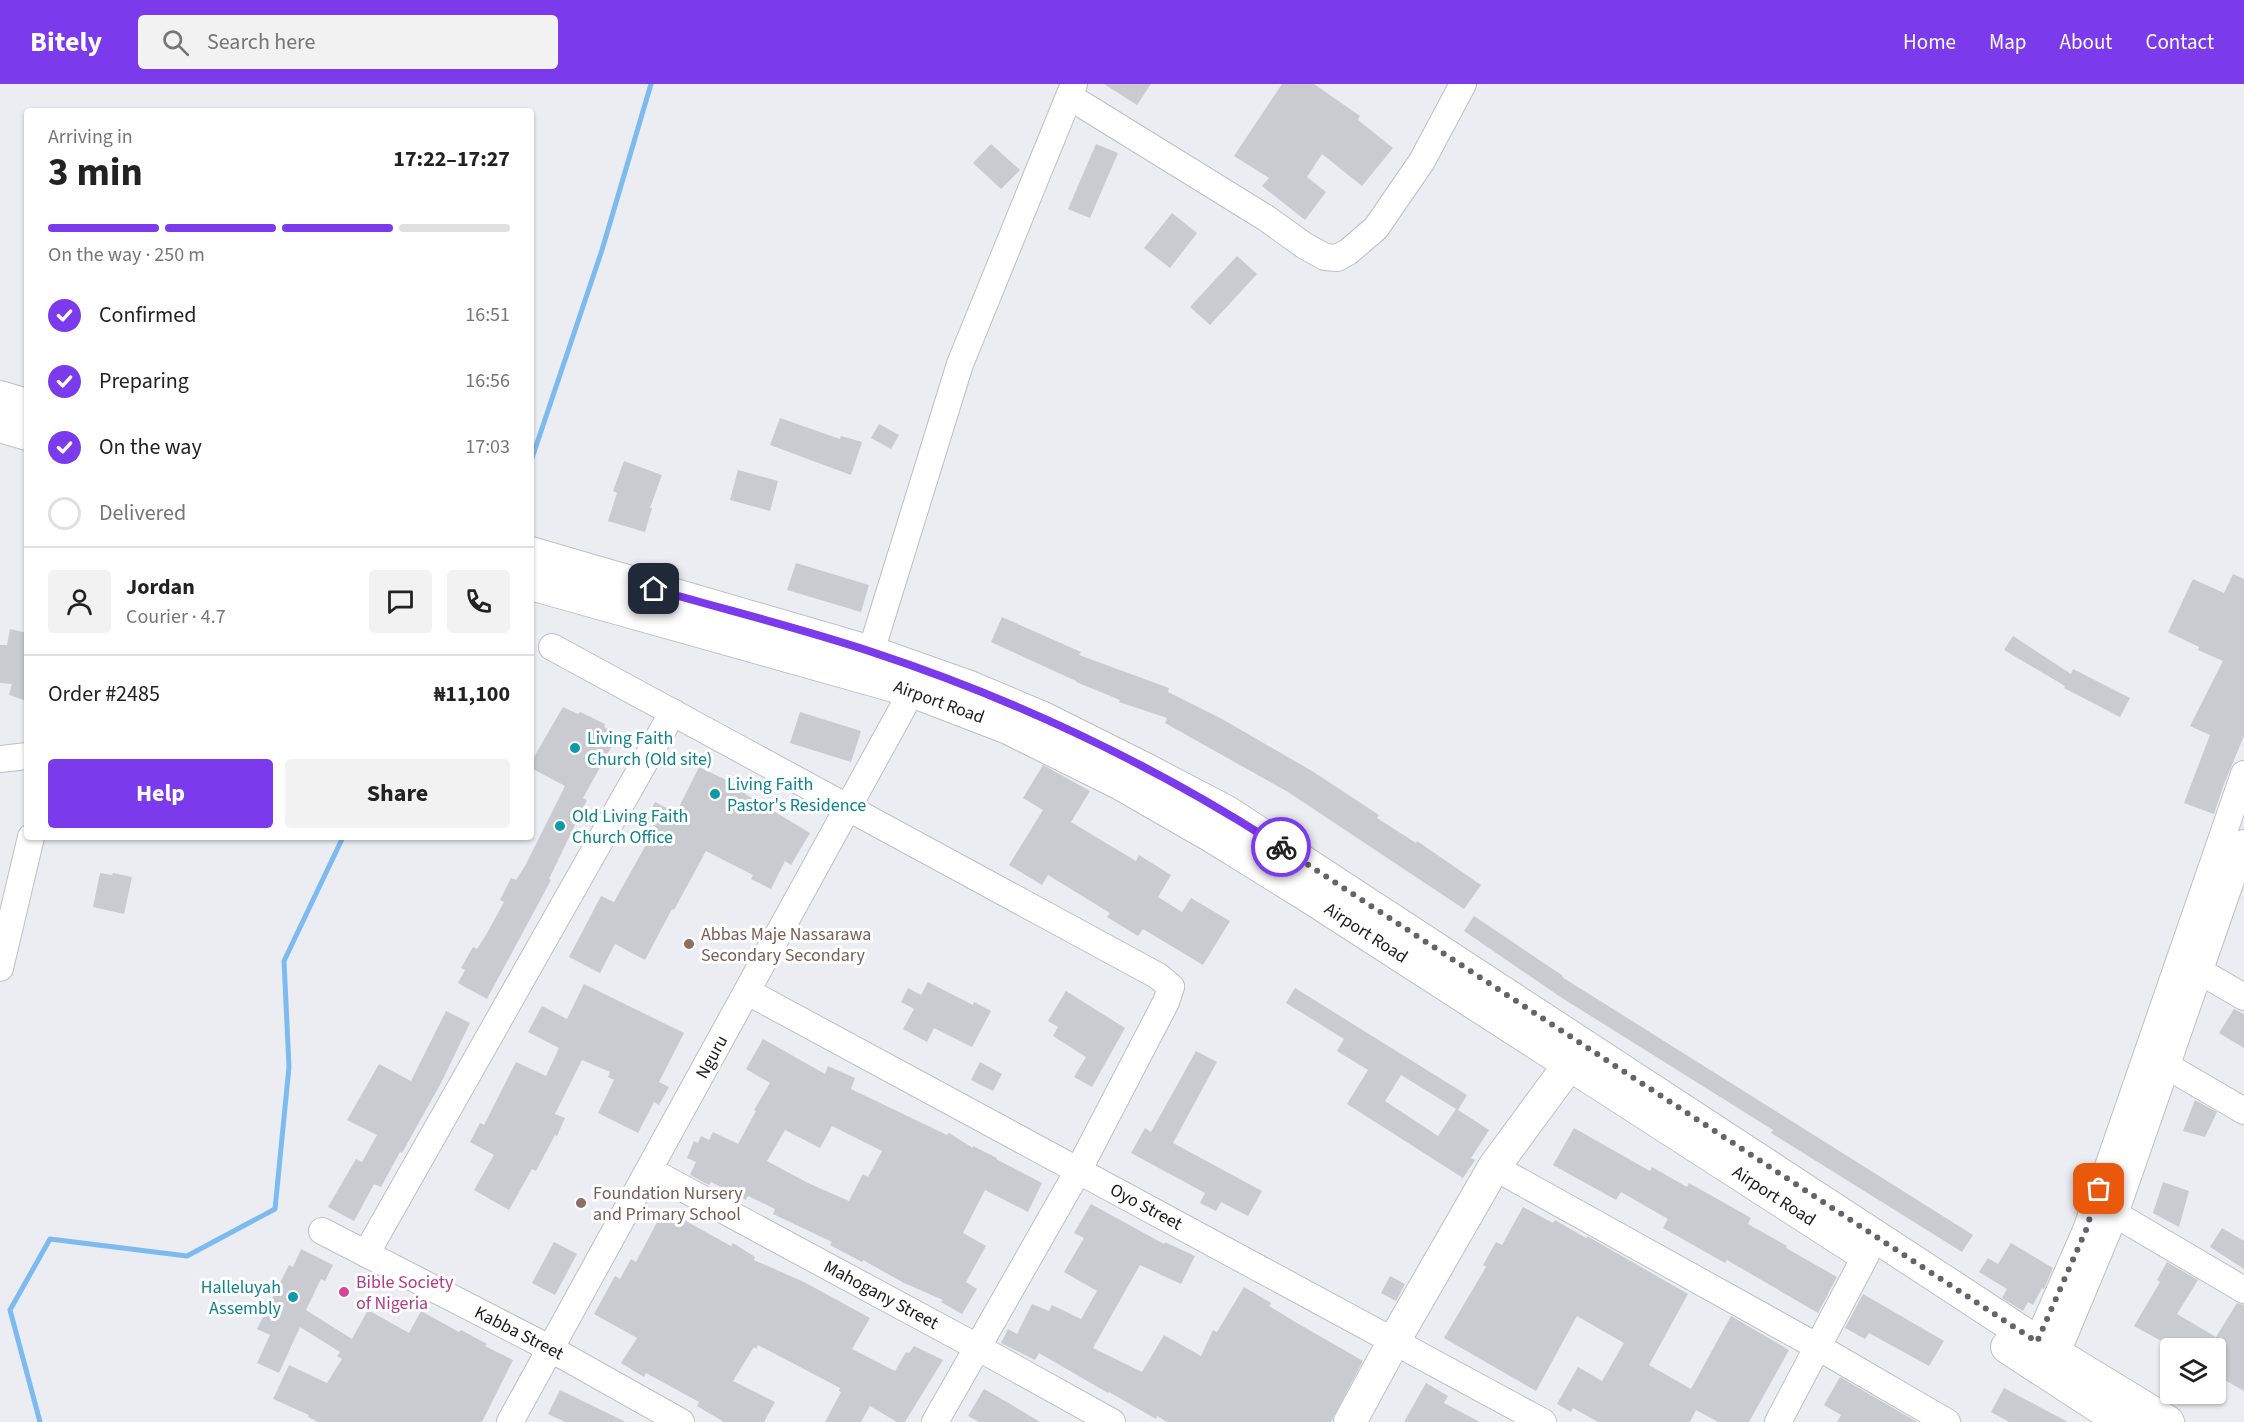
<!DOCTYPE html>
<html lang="en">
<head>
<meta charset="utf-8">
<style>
	:root { --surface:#fff; --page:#f2f2f2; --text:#222; --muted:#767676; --line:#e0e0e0; --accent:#7c3aed }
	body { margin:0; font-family:"Source Sans 3",sans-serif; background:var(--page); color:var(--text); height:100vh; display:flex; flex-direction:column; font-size:22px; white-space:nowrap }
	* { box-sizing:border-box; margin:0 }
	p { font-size:20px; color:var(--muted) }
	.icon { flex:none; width:33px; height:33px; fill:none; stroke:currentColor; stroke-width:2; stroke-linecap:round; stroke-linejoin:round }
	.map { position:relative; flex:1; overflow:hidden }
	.panel { position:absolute; left:24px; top:24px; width:510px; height:732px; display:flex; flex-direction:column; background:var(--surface); border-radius:6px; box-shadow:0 2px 4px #0004 }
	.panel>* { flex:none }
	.tools { position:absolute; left:2160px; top:1254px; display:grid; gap:12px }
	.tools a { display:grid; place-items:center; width:66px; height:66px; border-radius:6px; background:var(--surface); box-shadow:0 2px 4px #0004; font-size:30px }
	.pin { position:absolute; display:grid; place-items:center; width:51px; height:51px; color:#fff; margin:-26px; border-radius:12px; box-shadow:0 3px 9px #0006 }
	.courier { position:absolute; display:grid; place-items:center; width:60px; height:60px; margin:-30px; border:4px solid #7c3aed; border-radius:50%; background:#fff; color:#222; box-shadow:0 2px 8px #0007 }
	.headline em { font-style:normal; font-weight:700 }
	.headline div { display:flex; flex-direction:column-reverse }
	.headline { display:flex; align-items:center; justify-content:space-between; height:102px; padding:0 24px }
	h1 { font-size:39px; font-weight:700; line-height:45px }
	.bar { display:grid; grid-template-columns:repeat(4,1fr); gap:9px 6px; align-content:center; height:72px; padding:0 24px }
	.bar i { height:8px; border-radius:4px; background:var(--line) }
	.bar .active { background:var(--accent) }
	.bar p { grid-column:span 4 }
	.line { display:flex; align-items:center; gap:15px; padding:0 24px; border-top:2px solid var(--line) }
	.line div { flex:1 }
	.round { display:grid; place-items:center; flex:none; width:63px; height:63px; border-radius:6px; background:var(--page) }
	ol { padding:0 24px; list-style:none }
	li { display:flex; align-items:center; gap:18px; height:66px }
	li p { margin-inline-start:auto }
	li .icon { padding:6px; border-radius:50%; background:var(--accent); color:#fff; stroke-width:4 }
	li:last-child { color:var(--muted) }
	li i { width:33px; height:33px; border:3px solid var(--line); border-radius:50% }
	.action { display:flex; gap:12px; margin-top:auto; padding:12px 24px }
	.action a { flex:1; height:69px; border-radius:6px; background:var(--accent); color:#fff; font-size:24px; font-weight:700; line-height:69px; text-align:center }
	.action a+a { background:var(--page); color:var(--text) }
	header { display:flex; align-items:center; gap:36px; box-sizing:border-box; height:84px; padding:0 30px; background:var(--accent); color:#fff }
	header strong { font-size:28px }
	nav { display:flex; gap:33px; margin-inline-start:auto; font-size:21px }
	.search { width:420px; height:54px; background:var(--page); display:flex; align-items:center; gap:15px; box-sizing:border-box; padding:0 21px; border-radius:6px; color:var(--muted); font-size:22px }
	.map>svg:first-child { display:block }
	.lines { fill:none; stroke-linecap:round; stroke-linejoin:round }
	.stream { stroke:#7dbaef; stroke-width:5 }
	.building { fill:#cacad1; fill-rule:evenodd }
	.minor-casing { stroke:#bebfc5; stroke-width:28 }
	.major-casing { stroke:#bebfc5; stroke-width:34 }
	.minor { stroke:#fff; stroke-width:26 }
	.major { stroke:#fff; stroke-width:32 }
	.done { stroke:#646468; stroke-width:6; stroke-dasharray:0 10.8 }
	.route { stroke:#7c3aed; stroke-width:8 }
	.culture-dot { fill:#0f9aa8; stroke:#fff; stroke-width:2 }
	.education-dot { fill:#8d6e63; stroke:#fff; stroke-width:2 }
	.hotel-dot { fill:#d1479c; stroke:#fff; stroke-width:2 }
	.labels { text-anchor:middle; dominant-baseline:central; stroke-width:6; stroke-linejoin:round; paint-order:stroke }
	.street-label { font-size:18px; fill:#1b1b1d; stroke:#fff }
	.culture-label { font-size:18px; fill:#0d838f; stroke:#fff; text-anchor:start }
	.education-label { font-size:18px; fill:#785e54; stroke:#fff; text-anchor:start }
	.hotel-label { font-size:18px; fill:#b23c85; stroke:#fff; text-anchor:start }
</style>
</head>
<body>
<header>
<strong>Bitely</strong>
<div class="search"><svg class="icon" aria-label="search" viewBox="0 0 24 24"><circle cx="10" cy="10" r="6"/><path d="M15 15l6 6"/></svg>Search here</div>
<nav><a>Home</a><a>Map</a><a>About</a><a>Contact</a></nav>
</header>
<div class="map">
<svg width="2244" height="1338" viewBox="0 0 2244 1338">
	<rect width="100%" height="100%" fill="#ecedf3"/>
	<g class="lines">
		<g class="stream">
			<polyline points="531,377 602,166 651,0"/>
			<polyline points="40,1338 10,1226 50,1155 187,1172 275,1125 289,983 284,877 343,753"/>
		</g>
	</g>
	<g class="building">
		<polygon points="1104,0 1151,0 1137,21"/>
		<polygon points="1282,0 1314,0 1360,32 1358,36 1393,64 1362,102 1322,70 1307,93 1326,108 1305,136 1262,102 1269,94 1234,72"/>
		<polygon points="991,60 1020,86 1001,105 973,79"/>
		<polygon points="1096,60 1118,69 1090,134 1068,125"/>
		<polygon points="1172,129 1197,149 1170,184 1144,164"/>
		<polygon points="1237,172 1257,190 1210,241 1190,223"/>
		<polygon points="780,334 840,355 841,352 862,358 851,391 770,361"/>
		<polygon points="879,340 899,351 891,365 871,354"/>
		<polygon points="624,377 662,391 650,424 652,424 645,448 608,437 617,409 613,407"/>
		<polygon points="738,386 778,397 770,427 730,416"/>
		<polygon points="796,479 869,501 861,528 787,506"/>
		<polygon points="2233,490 2244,495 2244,652 2224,700 2214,730 2184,719 2210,651 2190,642 2223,577 2198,566 2199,563 2168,548 2193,495 2224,509"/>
		<polygon points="1002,533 1081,568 1079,571 1169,604 1168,608 1222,635 1312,687 1379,731 1377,734 1416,759 1417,757 1481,801 1464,825 1288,708 1165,639 1167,634 1119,618 1120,616 1076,598 1076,597 991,558"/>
		<polygon points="10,545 27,549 27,617 9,611 12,600 0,599 0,561 7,561"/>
		<polygon points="2013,552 2071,590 2073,585 2130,614 2120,633 2064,604 2065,602 2004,566"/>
		<polygon points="563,623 578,630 580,628 605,640 604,643 618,651 583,714 587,716 549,795 551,796 487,915 458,899 465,886 461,884 473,863 477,865 486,851 504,818 500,816 511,794 516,796 525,782 565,702 531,684 531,678"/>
		<polygon points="800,628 861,647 851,678 790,659"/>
		<polygon points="1043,681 1090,707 1071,738 1136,777 1139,771 1171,791 1158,813 1182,828 1191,814 1230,837 1203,881 1143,845 1138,852 1107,833 1110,829 1048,791 1042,801 1009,781 1043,726 1023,714"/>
		<polygon points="699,683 747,706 745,710 810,749 791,781 785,777 771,805 751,795 753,791 706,767 674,826 672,825 645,876 615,860 600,889 569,873 601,812 614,818 656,743 645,737 655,718 676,729"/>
		<polygon points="100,789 112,791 113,789 132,793 124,830 93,823"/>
		<polygon points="1474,832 1563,892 1562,893 1973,1151 1962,1168 1771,1049 1773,1046 1562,914 1464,847"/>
		<polygon points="928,898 973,921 974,918 991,927 972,963 934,944 927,958 903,945 914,925 901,918 908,904 921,911"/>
		<polygon points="584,900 684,949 659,998 669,1003 659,1021 654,1018 638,1049 598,1029 614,996 608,993 610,988 582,976 555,1030 565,1034 557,1052 555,1051 536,1087 532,1085 509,1126 474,1106 494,1071 470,1058 480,1039 484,1041 516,978 546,992 559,964 528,948 542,922 567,935"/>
		<path d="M1295,904L1467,1011L1458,1026L1489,1046L1471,1074L1475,1076L1463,1094L1347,1020L1368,986L1337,967L1344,955L1286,919ZM1401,991L1456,1025L1438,1052L1385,1017Z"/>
		<polygon points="1066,907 1125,944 1092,1003 1074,993 1086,973 1053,952 1058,943 1048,937"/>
		<polygon points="2234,925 2244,930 2244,964 2219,949"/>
		<polygon points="446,927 470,939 441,999 402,1069 400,1068 381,1103 374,1100 354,1137 328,1123 356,1075 362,1078 377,1051 347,1036 379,980 411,997"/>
		<path d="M763,955L825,990L828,982L855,994L851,1005L947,1051L949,1049L973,1064V1062L997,1074L996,1075L1042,1099L1028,1128L985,1106L963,1149L986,1162L966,1198L977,1205L962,1230L941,1218L943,1216L904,1199L863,1176L862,1178L830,1161L832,1158L773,1130L775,1125L748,1112L746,1116L711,1098L709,1101L690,1091L696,1078L687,1074L694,1057L698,1059L701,1052L709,1056L713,1048L738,1060L756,1027L754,1026L770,999L746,985ZM832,1042L882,1067L868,1093L863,1090L849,1117L808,1099L767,1077L785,1046L820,1064Z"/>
		<polygon points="1196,967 1217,978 1173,1059 1262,1107 1248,1132 1221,1118 1216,1127 1200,1119 1205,1109 1131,1069 1145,1044 1151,1048"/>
		<polygon points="980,978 1002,990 993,1007 971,996"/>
		<polygon points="2195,1016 2217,1028 2205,1053 2183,1047"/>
		<polygon points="1574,1044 1650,1087 1652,1083 1687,1103 1689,1099 1751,1134 1748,1140 1787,1162 1786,1164 1837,1193 1818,1229 1727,1176 1725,1179 1663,1144 1668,1135 1621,1108 1616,1116 1553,1081"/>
		<polygon points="2163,1098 2189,1107 2179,1143 2153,1129"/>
		<polygon points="1091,1120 1164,1160 1165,1158 1195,1172 1181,1200 1140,1181 1093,1264 1142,1288 1164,1251 1201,1272 1213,1246 1217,1248 1244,1203 1271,1219 1269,1222 1297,1239 1363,1277 1331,1338 1167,1338 1157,1332 1156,1335 1109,1308 1108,1309 1039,1269 1035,1276 1001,1259 1008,1245 1017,1250 1032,1220 1049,1227 1052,1221 1081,1235 1097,1207 1064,1188 1084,1154 1074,1149"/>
		<polygon points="1523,1123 1553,1139 1555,1136 1586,1154 1587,1152 1688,1210 1649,1281 1691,1305 1731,1232 1789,1266 1749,1338 1718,1338 1696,1326 1690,1338 1598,1338 1573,1324 1571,1328 1557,1320 1578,1283 1602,1297 1624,1259 1577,1232 1536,1307 1444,1254 1486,1183 1483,1181 1496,1158 1502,1161"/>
		<polygon points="664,1125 731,1162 733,1159 755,1173 754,1176 804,1198 870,1234 852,1265 895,1287 906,1268 909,1269 914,1262 943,1276 905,1338 897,1338 870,1322 861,1338 825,1338 841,1308 839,1307 840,1304 758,1261 756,1265 754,1263 733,1297 775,1318 764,1338 724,1338 697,1322 699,1318 646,1289 644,1293 621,1279 637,1254 594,1230 615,1192 620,1195 631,1175 636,1178"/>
		<polygon points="2222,1144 2244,1157 2244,1185 2210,1163"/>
		<polygon points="554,1158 577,1170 555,1211 532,1199"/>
		<polygon points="2011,1159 2053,1184 2044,1205 2042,1204 2033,1221 2028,1218 2023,1227 2002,1214 2007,1205 1979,1188 1988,1174 1998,1180"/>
		<polygon points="301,1165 333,1181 325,1197 321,1195 306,1226 352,1255 368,1226 409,1249 421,1227 459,1248 461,1246 487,1260 485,1262 513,1276 482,1338 318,1338 308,1333 309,1331 273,1315 289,1281 327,1299 342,1275 337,1272 340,1268 300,1243 279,1289 257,1279 270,1251 257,1245 289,1181 293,1183"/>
		<polygon points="2167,1178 2198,1196 2177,1230 2216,1253 2237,1219 2244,1221 2244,1307 2216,1291 2216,1264 2174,1264 2134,1242 2160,1198 2157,1196"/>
		<polygon points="1390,1192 1405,1200 1396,1217 1381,1209"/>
		<polygon points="1863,1210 1944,1257 1929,1282 1869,1249 1865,1255 1845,1244"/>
		<polygon points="1840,1293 1917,1338 1837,1338 1841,1331 1824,1321"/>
		<polygon points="1426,1299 1448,1312 1444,1319 1480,1338 1404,1338"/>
		<polygon points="2004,1304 2068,1338 2009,1338 1991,1328"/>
		<polygon points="984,1305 1012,1321 1040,1338 979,1338 968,1332"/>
		<polygon points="560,1306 626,1338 565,1338 548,1330"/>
	</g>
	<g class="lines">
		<defs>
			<g id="minor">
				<polyline points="1070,13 1266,134 1305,162 1325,173 1337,174 1348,168 1376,144 1422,77 1463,0"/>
				<polyline points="552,563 1158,892 1171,903 1166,918 1078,1087 935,1338"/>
				<polyline points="865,587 960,280 1074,0"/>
				<polyline points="0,675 27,672"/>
				<polyline points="2186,883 2201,888 2244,913"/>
				<polyline points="0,884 31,753"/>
				<polyline points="748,908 1543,1338"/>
				<polyline points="2167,982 2244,1027"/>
				<polyline points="1494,1083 1818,1263 1947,1338"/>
				<polyline points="649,1086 977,1263 1112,1338"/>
				<polyline points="2115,1130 2244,1206"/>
				<polyline points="322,1147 551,1265 681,1338"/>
				<polyline points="366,1170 673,628"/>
				<polyline points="2028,1274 2037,1258 2086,1146 2244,690"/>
				<polyline points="2049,1288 2115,1130 2244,759"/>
				<polyline points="510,1338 912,607"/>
				<polyline points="1778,1338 1866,1171"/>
			</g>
			<g id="major">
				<polyline points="0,313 27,321"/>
				<polyline points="0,342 27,350"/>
				<polyline points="531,469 871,568 967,602 1043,634 1145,685 1227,728 2037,1258 2168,1338"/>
				<polyline points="531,500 912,607 1006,643 1119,699 1213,753 1305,810 1862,1169"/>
				<polyline points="2007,1263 2122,1338"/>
				<polyline points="1350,1338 1394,1257 1494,1083 1569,981"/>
			</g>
		</defs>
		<use href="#minor" class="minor-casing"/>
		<use href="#major" class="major-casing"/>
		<use href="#minor" class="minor"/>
		<use href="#major" class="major"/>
	</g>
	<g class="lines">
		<polyline class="done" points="1281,763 2037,1258 2086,1146 2099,1105"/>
		<path class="route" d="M654,505C726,526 800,544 872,568C1015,615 1154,681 1281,763"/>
	</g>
	<g class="culture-dot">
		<circle cx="575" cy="664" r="6"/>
		<circle cx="715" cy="710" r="6"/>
		<circle cx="560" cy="742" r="6"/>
		<circle cx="293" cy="1213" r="6"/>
	</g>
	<g class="education-dot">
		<circle cx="689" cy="860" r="6"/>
		<circle cx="581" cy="1119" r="6"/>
	</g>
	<circle class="hotel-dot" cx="344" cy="1208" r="6"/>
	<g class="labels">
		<g class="street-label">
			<text transform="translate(939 618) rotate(20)">Airport Road</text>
			<text transform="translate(1366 849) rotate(33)">Airport Road</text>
			<text transform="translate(712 973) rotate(-61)">Nguru</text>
			<text transform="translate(1774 1112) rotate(33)">Airport Road</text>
			<text transform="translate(1146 1123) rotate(28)">Oyo Street</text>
			<text transform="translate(881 1211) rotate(28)">Mahogany Street</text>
			<text transform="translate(519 1249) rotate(27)">Kabba Street</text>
		</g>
		<g class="culture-label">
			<text x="587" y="654">Living Faith<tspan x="587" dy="21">Church (Old site)</tspan></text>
			<text x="727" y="700">Living Faith<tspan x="727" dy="21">Pastor's Residence</tspan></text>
			<text x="572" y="732">Old Living Faith<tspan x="572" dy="21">Church Office</tspan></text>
			<text x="281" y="1203" text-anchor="end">Halleluyah<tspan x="281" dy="21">Assembly</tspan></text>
		</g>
		<g class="education-label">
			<text x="701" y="850">Abbas Maje Nassarawa<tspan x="701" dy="21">Secondary Secondary</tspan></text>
			<text x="593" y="1109">Foundation Nursery<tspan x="593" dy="21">and Primary School</tspan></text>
		</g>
		<g class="hotel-label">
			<text x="356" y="1198">Bible Society<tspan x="356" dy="21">of Nigeria</tspan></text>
		</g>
	</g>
</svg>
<div class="tools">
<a><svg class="icon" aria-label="layers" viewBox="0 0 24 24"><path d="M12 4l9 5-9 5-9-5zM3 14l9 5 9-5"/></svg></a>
</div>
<div class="pin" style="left:2099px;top:1105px;background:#ea580c"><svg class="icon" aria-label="bag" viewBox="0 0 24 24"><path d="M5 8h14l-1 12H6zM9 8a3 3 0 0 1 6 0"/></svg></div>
<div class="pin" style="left:654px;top:505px;background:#1f2937"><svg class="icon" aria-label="home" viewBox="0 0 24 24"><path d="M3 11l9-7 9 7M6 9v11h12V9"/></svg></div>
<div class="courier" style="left:1281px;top:763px"><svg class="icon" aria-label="bike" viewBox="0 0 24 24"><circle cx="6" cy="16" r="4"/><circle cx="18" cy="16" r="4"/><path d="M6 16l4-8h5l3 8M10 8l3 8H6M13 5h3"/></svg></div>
<section class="panel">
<div class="headline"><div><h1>3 min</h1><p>Arriving in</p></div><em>17:22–17:27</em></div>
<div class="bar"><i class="active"></i><i class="active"></i><i class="active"></i><i></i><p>On the way · 250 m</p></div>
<ol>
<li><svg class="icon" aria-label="check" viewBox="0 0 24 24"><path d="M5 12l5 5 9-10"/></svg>Confirmed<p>16:51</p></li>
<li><svg class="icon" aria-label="check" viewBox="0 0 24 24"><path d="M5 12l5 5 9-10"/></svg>Preparing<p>16:56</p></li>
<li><svg class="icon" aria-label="check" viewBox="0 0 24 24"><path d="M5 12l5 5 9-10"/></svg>On the way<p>17:03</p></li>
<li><i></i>Delivered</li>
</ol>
<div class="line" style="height:108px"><a class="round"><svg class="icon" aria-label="person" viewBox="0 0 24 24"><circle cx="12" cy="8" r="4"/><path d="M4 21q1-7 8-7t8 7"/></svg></a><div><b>Jordan</b><p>Courier · 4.7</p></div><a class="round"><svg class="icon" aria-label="chat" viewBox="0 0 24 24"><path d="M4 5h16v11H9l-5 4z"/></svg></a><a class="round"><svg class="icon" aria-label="phone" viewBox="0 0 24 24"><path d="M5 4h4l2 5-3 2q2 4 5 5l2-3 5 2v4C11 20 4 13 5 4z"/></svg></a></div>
<div class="line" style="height:78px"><div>Order #2485</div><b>₦11,100</b></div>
<div class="action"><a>Help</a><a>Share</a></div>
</section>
</div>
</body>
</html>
